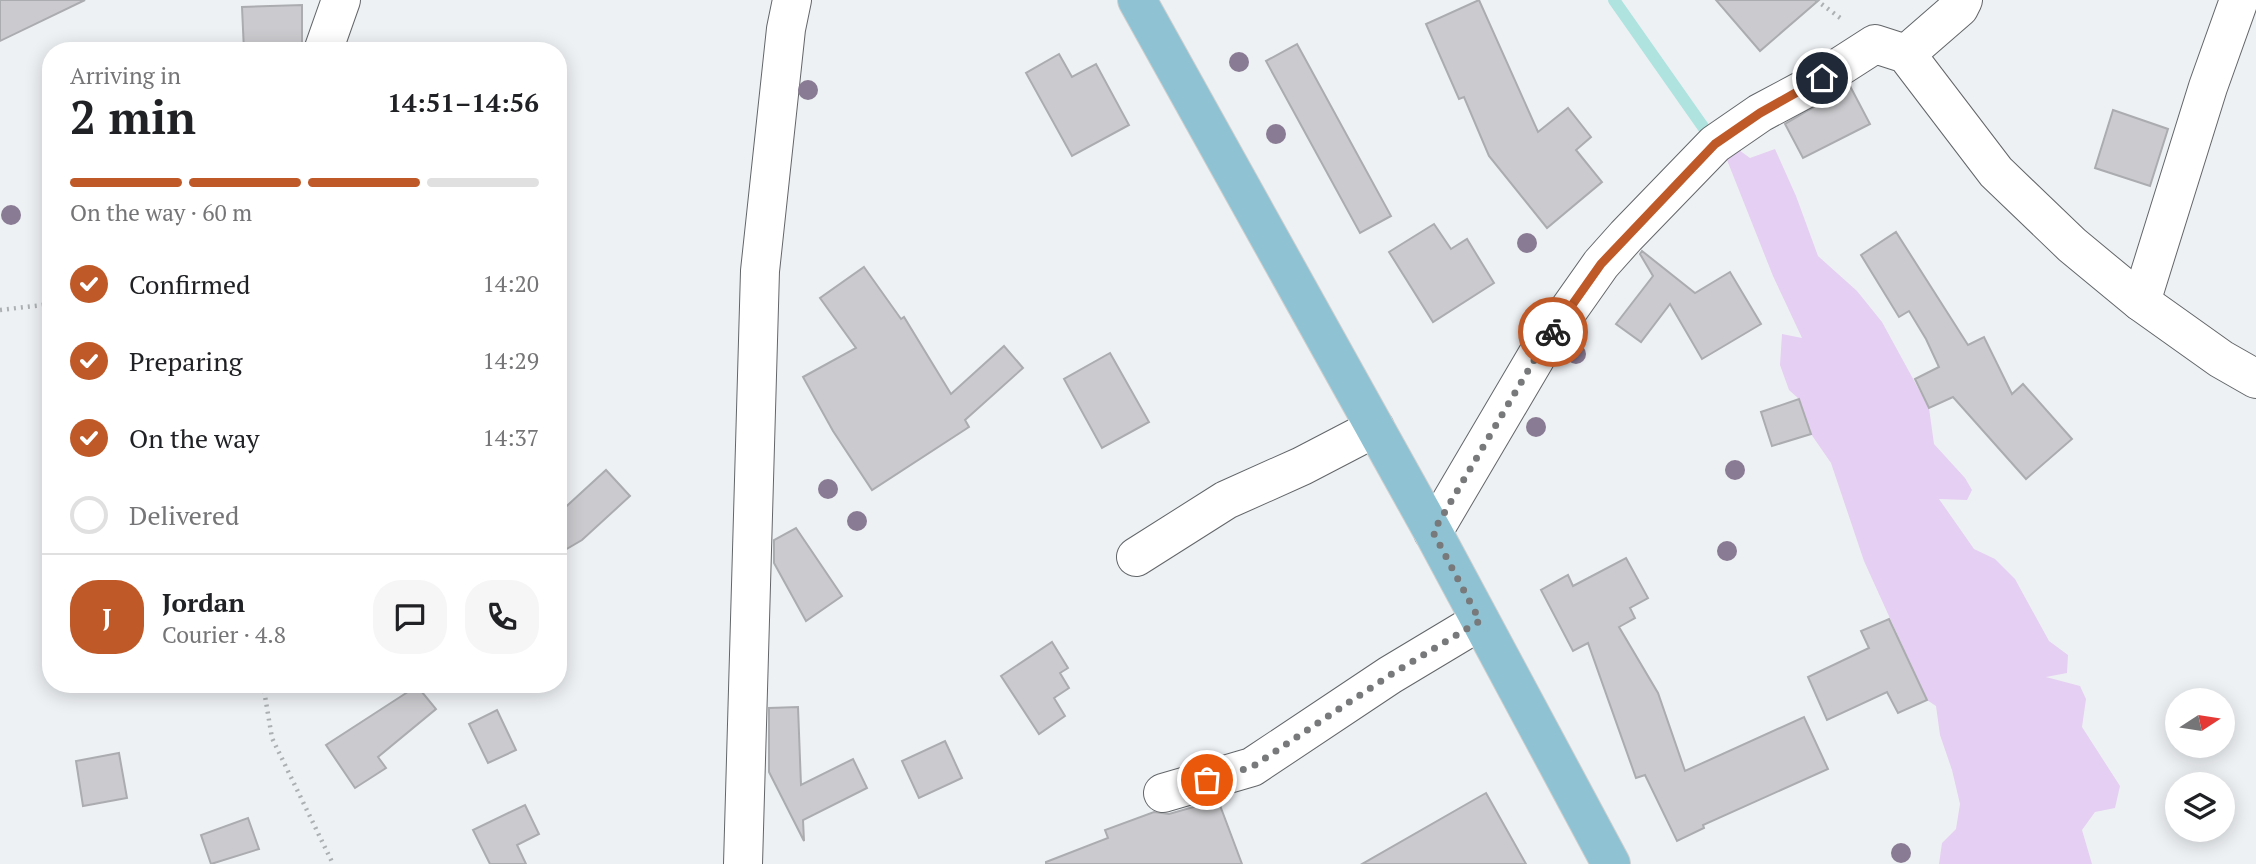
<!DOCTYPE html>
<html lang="en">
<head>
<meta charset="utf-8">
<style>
	:root { --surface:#fff; --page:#f6f6f6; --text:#202124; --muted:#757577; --line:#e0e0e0; --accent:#bf5a28 }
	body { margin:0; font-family:"PT Serif",serif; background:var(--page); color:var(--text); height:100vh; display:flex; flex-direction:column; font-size:26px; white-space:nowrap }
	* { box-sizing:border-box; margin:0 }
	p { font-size:23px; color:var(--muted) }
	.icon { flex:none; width:38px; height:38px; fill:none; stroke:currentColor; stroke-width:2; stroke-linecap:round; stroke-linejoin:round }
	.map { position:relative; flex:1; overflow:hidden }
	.sheet { position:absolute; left:42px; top:42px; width:525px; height:651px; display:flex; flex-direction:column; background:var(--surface); border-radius:28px; box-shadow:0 4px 18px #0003 }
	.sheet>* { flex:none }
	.needle { width:46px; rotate:78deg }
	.fabs { position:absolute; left:2165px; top:688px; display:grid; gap:14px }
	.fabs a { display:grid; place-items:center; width:70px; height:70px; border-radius:50%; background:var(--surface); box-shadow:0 4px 18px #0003; font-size:35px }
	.pin { position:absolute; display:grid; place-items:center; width:60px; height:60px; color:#fff; margin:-30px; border:4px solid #fff; border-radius:50%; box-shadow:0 2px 7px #0007 }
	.courier { position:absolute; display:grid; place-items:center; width:70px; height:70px; margin:-35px; border:5px solid #bf5a28; border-radius:50%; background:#fff; color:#222; box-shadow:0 2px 9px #0007 }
	.overview em { font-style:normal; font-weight:700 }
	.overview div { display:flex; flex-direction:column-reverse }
	.overview { display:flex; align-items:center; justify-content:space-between; height:119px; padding:0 28px }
	h1 { font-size:46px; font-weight:700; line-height:52px }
	.bar { display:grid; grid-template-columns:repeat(4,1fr); gap:10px 7px; align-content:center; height:84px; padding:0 28px }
	.bar i { height:9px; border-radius:5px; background:var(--line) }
	.bar .current { background:var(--accent) }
	.bar p { grid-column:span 4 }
	.line { display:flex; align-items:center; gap:18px; padding:0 28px; border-top:2px solid var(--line) }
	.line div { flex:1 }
	.round { display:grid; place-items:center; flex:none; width:74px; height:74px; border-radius:28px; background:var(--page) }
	ol { padding:0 28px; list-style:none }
	li { display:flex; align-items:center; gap:21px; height:77px }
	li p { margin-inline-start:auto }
	li .icon { padding:7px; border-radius:50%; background:var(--accent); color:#fff; stroke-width:4 }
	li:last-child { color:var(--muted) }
	li i { width:38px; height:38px; border:4px solid var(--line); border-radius:50% }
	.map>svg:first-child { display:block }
	.green { fill:#e5cff2 }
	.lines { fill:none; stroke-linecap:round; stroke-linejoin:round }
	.stream { stroke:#afe3df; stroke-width:12 }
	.building { fill:#cbcbcf; stroke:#abacaf; stroke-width:2 }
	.minor-casing { stroke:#636669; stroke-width:40 }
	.major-casing { stroke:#cfcfcf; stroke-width:40 }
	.path { stroke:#adb0b2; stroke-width:4.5; stroke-dasharray:2 5; stroke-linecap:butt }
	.minor { stroke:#fff; stroke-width:38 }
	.major { stroke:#8fc3d3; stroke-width:38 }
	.tree { fill:#897b94 }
	.done { stroke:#77797a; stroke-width:7; stroke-dasharray:0 12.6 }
	.route { stroke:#bf5a28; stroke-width:9 }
</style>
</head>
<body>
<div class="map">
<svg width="2256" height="864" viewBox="0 0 2256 864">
	<rect width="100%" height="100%" fill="#eef1f4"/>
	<polygon class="green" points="1775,149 1796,196 1818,256 1857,291 1882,322 1929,408 1934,444 1965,478 1972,490 1967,500 1939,499 1974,549 1995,559 2015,579 2049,641 2068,655 2067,673 2046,677 2080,686 2086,699 2082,727 2120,786 2115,808 2095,812 2082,830 2092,864 1939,864 1942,843 1956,829 1960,804 1952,770 1940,735 1936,706 1927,700 1864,561 1831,463 1811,434 1799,399 1789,390 1780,365 1782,334 1802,338 1773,276 1727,160 1739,150 1750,158"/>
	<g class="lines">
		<polyline class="stream" points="1614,0 1713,141"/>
	</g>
	<g class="building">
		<polygon points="0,0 85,0 0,41"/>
		<polygon points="1479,0 1538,132 1568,108 1591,137 1576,150 1602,182 1547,228 1489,156 1464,97 1459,99 1426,24"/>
		<polygon points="1716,0 1819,0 1760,51"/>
		<polygon points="302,5 302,51 244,51 242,7"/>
		<polygon points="1297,44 1391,216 1360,233 1266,61"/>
		<polygon points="1059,54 1072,77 1096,64 1129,125 1072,156 1026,73"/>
		<polygon points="1850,86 1870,124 1803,158 1785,124"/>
		<polygon points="2113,110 2168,129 2150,186 2095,168"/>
		<polygon points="1434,224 1451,249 1467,239 1494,283 1433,322 1389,252"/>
		<polygon points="1896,232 1968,345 1984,337 2012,394 2023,384 2072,439 2026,479 1953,397 1929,408 1915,379 1939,367 1926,339 1909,311 1899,317 1861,255"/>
		<polygon points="1642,251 1695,293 1730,272 1761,324 1702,359 1670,304 1641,342 1616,324 1653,276 1640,254"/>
		<polygon points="864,267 901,319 904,317 951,394 1004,346 1023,368 965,420 969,427 872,490 833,431 803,377 856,348 820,298"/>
		<polygon points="1110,353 1149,422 1102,448 1064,379"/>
		<polygon points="1799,399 1811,434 1772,446 1761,412"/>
		<polygon points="606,470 630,496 582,540 558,554 558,514"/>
		<polygon points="796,528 842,596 806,621 774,563 774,540"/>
		<polygon points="1626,558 1648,598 1630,608 1635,618 1619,627 1658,693 1685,771 1804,717 1828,769 1703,825 1704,828 1677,841 1645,775 1636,778 1588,643 1573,651 1541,590 1568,575 1573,586"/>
		<polygon points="1889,619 1927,700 1898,713 1887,692 1827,720 1808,677 1869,648 1861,631"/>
		<polygon points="1052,642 1068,668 1060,673 1069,688 1054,698 1065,716 1039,734 1001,676"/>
		<polygon points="417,686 436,709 378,757 386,768 355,788 326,745"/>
		<polygon points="798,707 801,785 853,759 867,788 803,820 804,841 769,772 769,708"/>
		<polygon points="497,710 516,750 488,763 469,724"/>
		<polygon points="945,741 962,778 919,798 902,761"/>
		<polygon points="119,753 127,798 83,806 76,761"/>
		<polygon points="1486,793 1526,864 1362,864"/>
		<polygon points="1218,800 1242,864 1046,864 1046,862 1108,838 1105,830 1154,812 1169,814"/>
		<polygon points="525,805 539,834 517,845 526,864 490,864 473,830"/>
		<polygon points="248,818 259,849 211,864 201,835"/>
	</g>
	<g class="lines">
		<defs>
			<g id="minor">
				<polyline points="323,51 341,0"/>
				<polyline points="1906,54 1959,8 1963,0"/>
				<polyline points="2141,302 2208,87 2239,0"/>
				<polyline points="1433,532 1539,352 1601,264 1626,236 1715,144 1760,113 1805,89 1875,44 1906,54 1996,172 2072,245 2141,302 2221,359 2256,379"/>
				<polyline points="1136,557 1226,500 1302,466 1375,428"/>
				<polyline points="1163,793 1252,767 1390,675 1480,621"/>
				<polyline points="743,864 760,271 786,29 792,0"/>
			</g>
			<polyline id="major" points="1137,0 1433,532 1611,864"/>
		</defs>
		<use href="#minor" class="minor-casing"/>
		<use href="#major" class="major-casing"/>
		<g class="path">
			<polyline points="1816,0 1843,20"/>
			<polyline points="0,310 51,304"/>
			<polyline points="263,684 272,738 333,864"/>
		</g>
		<use href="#minor" class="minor"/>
		<use href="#major" class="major"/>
	</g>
	<g class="tree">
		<circle cx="1239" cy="62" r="10"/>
		<circle cx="808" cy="90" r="10"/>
		<circle cx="1276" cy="134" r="10"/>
		<circle cx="11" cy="215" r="10"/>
		<circle cx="1527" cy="243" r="10"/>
		<circle cx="1576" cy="354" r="10"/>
		<circle cx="1536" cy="427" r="10"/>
		<circle cx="1735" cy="470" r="10"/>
		<circle cx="828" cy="489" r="10"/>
		<circle cx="857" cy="521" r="10"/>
		<circle cx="1727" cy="551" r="10"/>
		<circle cx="1901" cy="853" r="10"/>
	</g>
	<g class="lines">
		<polyline class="done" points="1207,780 1252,767 1390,675 1480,621 1433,532 1539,352 1553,332"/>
		<polyline class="route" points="1553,332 1601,264 1715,144 1760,113 1822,78"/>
	</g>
</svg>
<div class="fabs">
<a><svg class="needle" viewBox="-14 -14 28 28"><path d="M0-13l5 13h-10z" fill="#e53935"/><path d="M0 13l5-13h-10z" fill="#757577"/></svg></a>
<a><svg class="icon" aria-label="layers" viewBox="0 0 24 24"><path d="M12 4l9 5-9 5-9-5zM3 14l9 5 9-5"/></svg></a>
</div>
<div class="pin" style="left:1207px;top:780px;background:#ea580c"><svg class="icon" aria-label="bag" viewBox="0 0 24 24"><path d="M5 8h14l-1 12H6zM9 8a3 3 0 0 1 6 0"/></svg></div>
<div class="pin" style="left:1822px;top:78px;background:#1f2937"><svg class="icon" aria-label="home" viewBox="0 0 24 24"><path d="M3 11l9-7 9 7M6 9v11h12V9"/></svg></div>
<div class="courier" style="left:1553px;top:332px"><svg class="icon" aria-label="bike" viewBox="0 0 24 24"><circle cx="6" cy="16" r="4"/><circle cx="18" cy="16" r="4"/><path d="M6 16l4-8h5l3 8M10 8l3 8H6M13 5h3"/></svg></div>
<section class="sheet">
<div class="overview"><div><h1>2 min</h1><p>Arriving in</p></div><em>14:51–14:56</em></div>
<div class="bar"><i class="current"></i><i class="current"></i><i class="current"></i><i></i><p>On the way · 60 m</p></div>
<ol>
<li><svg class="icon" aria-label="check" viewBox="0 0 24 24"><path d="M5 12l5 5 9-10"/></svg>Confirmed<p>14:20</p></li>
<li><svg class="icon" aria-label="check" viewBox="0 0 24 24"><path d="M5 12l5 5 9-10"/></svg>Preparing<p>14:29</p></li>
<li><svg class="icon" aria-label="check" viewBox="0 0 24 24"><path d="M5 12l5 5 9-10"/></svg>On the way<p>14:37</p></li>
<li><i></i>Delivered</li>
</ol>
<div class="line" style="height:126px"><b class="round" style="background:var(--accent);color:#fff">J</b><div><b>Jordan</b><p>Courier · 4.8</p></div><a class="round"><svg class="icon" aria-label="chat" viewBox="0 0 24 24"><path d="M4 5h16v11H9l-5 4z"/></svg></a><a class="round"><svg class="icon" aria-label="phone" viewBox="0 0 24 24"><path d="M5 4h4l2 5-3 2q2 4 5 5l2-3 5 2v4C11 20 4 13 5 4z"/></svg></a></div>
</section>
</div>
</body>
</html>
